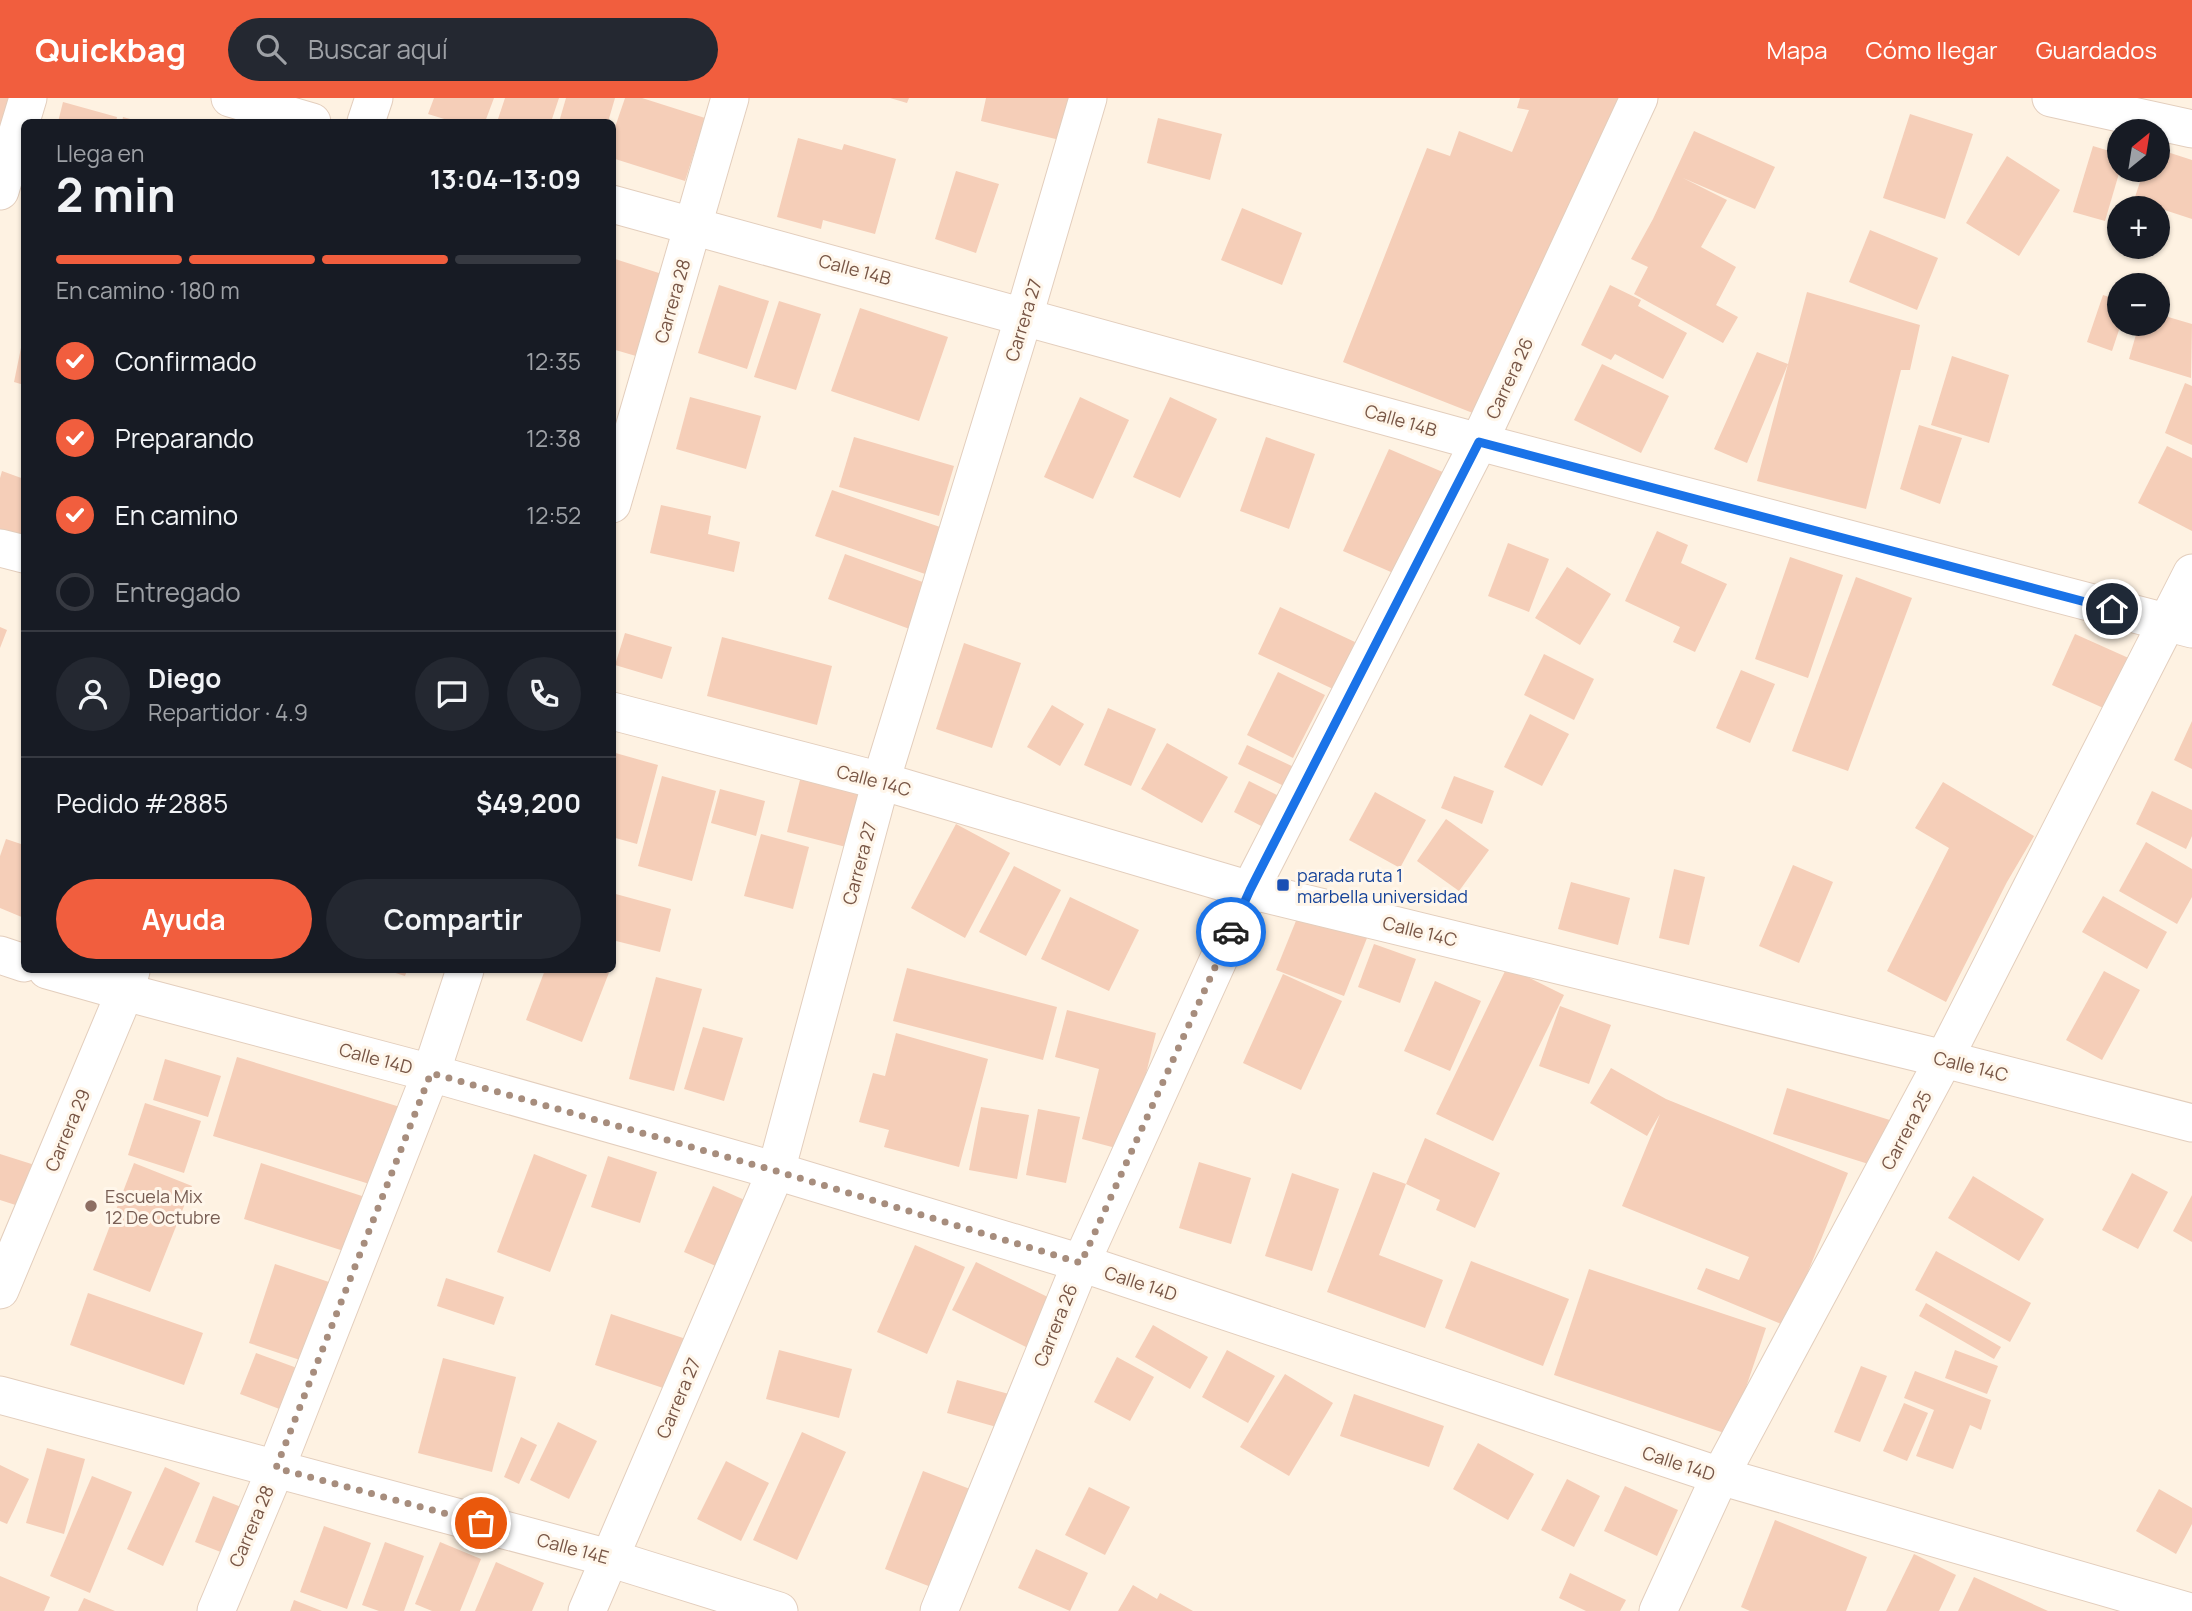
<!DOCTYPE html>
<html lang="es">
<head>
<meta charset="utf-8">
<style>
	:root { --surface:#171b24; --page:#242831; --text:#f1f3f6; --muted:#9ea1a6; --line:#363941; --accent:#f15e3e }
	body { margin:0; font-family:Manrope,sans-serif; background:var(--page); color:var(--text); height:100vh; display:flex; flex-direction:column; font-size:26px; white-space:nowrap }
	* { box-sizing:border-box; margin:0 }
	p { font-size:23px; color:var(--muted) }
	.icon { flex:none; width:38px; height:38px; fill:none; stroke:currentColor; stroke-width:2; stroke-linecap:round; stroke-linejoin:round }
	.map { position:relative; flex:1; overflow:hidden }
	.side { position:absolute; left:21px; top:21px; width:595px; height:854px; display:flex; flex-direction:column; background:var(--surface); border-radius:10px; box-shadow:0 2px 5px #0004 }
	.side>* { flex:none }
	.needle { width:46px; rotate:30deg }
	.buttons { position:absolute; left:2107px; top:21px; display:grid; gap:14px }
	.buttons a { display:grid; place-items:center; width:63px; height:63px; border-radius:50%; background:var(--surface); box-shadow:0 2px 5px #0004; font-size:35px }
	.pin { position:absolute; display:grid; place-items:center; width:60px; height:60px; color:#fff; margin:-30px; border:4px solid #fff; border-radius:50%; box-shadow:0 2px 7px #0007 }
	.courier { position:absolute; display:grid; place-items:center; width:70px; height:70px; margin:-35px; border:5px solid #1a73e8; border-radius:50%; background:#fff; color:#222; box-shadow:0 2px 9px #0007 }
	.head em { font-style:normal; font-weight:700 }
	.head div { display:flex; flex-direction:column-reverse }
	.head { display:flex; align-items:center; justify-content:space-between; height:119px; padding:0 35px }
	h1 { font-size:46px; font-weight:700; line-height:52px }
	.bar { display:grid; grid-template-columns:repeat(4,1fr); gap:10px 7px; align-content:center; height:84px; padding:0 35px }
	.bar i { height:9px; border-radius:5px; background:var(--line) }
	.bar .active { background:var(--accent) }
	.bar p { grid-column:span 4 }
	.line { display:flex; align-items:center; gap:18px; padding:0 35px; border-top:2px solid var(--line) }
	.line div { flex:1 }
	.round { display:grid; place-items:center; flex:none; width:74px; height:74px; border-radius:37px; background:var(--page) }
	ol { padding:0 35px; list-style:none }
	li { display:flex; align-items:center; gap:21px; height:77px }
	li p { margin-inline-start:auto }
	li .icon { padding:7px; border-radius:50%; background:var(--accent); color:#fff; stroke-width:4 }
	li:last-child { color:var(--muted) }
	li i { width:38px; height:38px; border:4px solid var(--line); border-radius:50% }
	.primary-button { display:flex; gap:14px; margin-top:auto; padding:14px 35px }
	.primary-button a { flex:1; height:80px; border-radius:42px; background:var(--accent); color:#fff; font-size:28px; font-weight:700; line-height:80px; text-align:center }
	.primary-button a+a { background:var(--page); color:var(--text) }
	header { display:flex; align-items:center; gap:42px; box-sizing:border-box; height:98px; padding:0 35px; background:var(--accent); color:#fff }
	header strong { font-size:33px }
	nav { display:flex; gap:38px; margin-inline-start:auto; font-size:24px }
	.search { width:490px; height:63px; background:var(--page); display:flex; align-items:center; gap:18px; box-sizing:border-box; padding:0 24px; border-radius:38px; color:var(--muted); font-size:26px }
	.map>svg:first-child { display:block }
	.building { fill:#f5ceb8 }
	.lines { fill:none; stroke-linecap:round; stroke-linejoin:round }
	.minor-casing { stroke:#e3cebd; stroke-width:39 }
	.minor { stroke:#fff; stroke-width:37 }
	.done { stroke:#a78d7d; stroke-width:7; stroke-dasharray:0 12.6 }
	.route { stroke:#1a73e8; stroke-width:9 }
	.transit-dot { fill:#1a4fb4; stroke:#fff6ea; stroke-width:2.5 }
	.education-dot { fill:#8d6e63; stroke:#fff6ea; stroke-width:2.5 }
	.labels { text-anchor:middle; dominant-baseline:central; stroke-width:6; stroke-linejoin:round; paint-order:stroke }
	.street-label { font-size:18px; fill:#785646; stroke:#fff6ea }
	.transit-label { font-size:18px; fill:#164399; stroke:#fff6ea; text-anchor:start }
	.education-label { font-size:18px; fill:#785e54; stroke:#fff6ea; text-anchor:start }
</style>
</head>
<body>
<header>
<strong>Quickbag</strong>
<div class="search"><svg class="icon" aria-label="search" viewBox="0 0 24 24"><circle cx="10" cy="10" r="6"/><path d="M15 15l6 6"/></svg>Buscar aquí</div>
<nav><a>Mapa</a><a>Cómo llegar</a><a>Guardados</a></nav>
</header>
<div class="map">
<svg width="2192" height="1513" viewBox="0 0 2192 1513">
	<rect width="100%" height="100%" fill="#fef2e2"/>
	<g class="building">
		<polygon points="0,0 12,0 0,31"/>
		<polygon points="434,0 494,0 485,24 454,24 428,16"/>
		<polygon points="505,0 559,0 551,24 497,24"/>
		<polygon points="566,0 615,0 608,24 559,24"/>
		<polygon points="625,0 642,0 705,20 685,83 612,60 612,38"/>
		<polygon points="890,0 909,0 907,5"/>
		<polygon points="986,0 1075,0 1064,43 981,23"/>
		<polygon points="1520,0 1624,0 1488,321 1343,264 1427,50 1450,58 1459,33 1512,54 1529,12 1517,10"/>
		<polygon points="63,4 117,19 116,24 58,24"/>
		<polygon points="1910,16 1973,36 1945,121 1883,100"/>
		<polygon points="123,19 141,24 122,24"/>
		<polygon points="1158,20 1222,36 1210,82 1147,65"/>
		<polygon points="1694,33 1775,69 1755,111 1683,80 1727,102 1701,149 1736,169 1716,207 1738,219 1723,245 1634,196 1648,169 1631,161 1653,121"/>
		<polygon points="798,40 842,52 844,46 896,61 875,136 823,122 821,131 777,119"/>
		<polygon points="2093,48 2119,56 2120,72 2105,123 2073,114"/>
		<polygon points="2158,51 2192,62 2192,121 2134,102 2144,72 2158,72"/>
		<polygon points="2007,58 2060,92 2019,158 1966,125"/>
		<polygon points="956,73 999,86 976,155 935,141"/>
		<polygon points="1242,110 1302,135 1282,187 1221,162"/>
		<polygon points="1870,132 1938,160 1917,212 1849,184"/>
		<polygon points="615,161 662,176 636,258 612,251 612,168"/>
		<polygon points="719,187 769,203 747,271 698,255"/>
		<polygon points="1610,187 1641,202 1638,208 1687,235 1663,281 1615,256 1611,262 1581,247"/>
		<polygon points="1807,194 1920,227 1910,272 1901,272 1866,411 1757,383 1788,266 1747,365 1714,351 1757,254 1788,266"/>
		<polygon points="2103,197 2119,202 2121,226 2112,253 2087,244"/>
		<polygon points="779,203 821,216 796,292 754,279"/>
		<polygon points="860,210 948,239 919,323 831,293"/>
		<polygon points="2158,216 2192,226 2191,280 2129,261 2139,226 2158,226"/>
		<polygon points="23,240 24,240 24,287 14,284"/>
		<polygon points="1952,258 2009,277 1989,345 1931,327"/>
		<polygon points="1602,266 1669,298 1641,355 1574,322"/>
		<polygon points="2185,285 2192,288 2192,347 2165,335"/>
		<polygon points="690,299 761,318 746,371 676,351"/>
		<polygon points="1080,299 1129,322 1093,401 1044,379"/>
		<polygon points="1170,299 1217,321 1180,400 1133,379"/>
		<polygon points="1919,327 1962,340 1940,406 1900,391"/>
		<polygon points="854,339 954,368 939,418 839,389"/>
		<polygon points="1266,339 1315,356 1289,431 1240,413"/>
		<polygon points="2167,348 2192,360 2192,433 2138,405"/>
		<polygon points="1389,351 1445,375 1400,478 1343,453"/>
		<polygon points="2,373 24,381 24,441 0,433 0,380"/>
		<polygon points="832,392 943,430 928,477 815,438"/>
		<polygon points="661,407 711,418 708,436 740,444 734,474 650,455"/>
		<polygon points="1657,433 1688,447 1681,465 1727,486 1695,554 1673,544 1680,529 1625,503"/>
		<polygon points="1508,445 1549,461 1529,514 1488,498"/>
		<polygon points="845,456 931,487 915,533 828,501"/>
		<polygon points="1790,459 1843,477 1808,580 1755,561"/>
		<polygon points="1567,469 1611,496 1580,547 1535,520"/>
		<polygon points="1856,479 1912,500 1848,673 1792,653"/>
		<polygon points="1280,509 1355,544 1333,591 1258,556"/>
		<polygon points="0,529 7,532 0,550"/>
		<polygon points="625,535 672,549 662,581 615,567"/>
		<polygon points="2075,536 2133,562 2110,613 2052,587"/>
		<polygon points="722,539 832,568 817,627 707,598"/>
		<polygon points="964,545 1021,565 992,650 936,631"/>
		<polygon points="1544,556 1594,581 1574,622 1524,597"/>
		<polygon points="1741,572 1775,586 1750,645 1716,630"/>
		<polygon points="1278,574 1325,597 1293,660 1247,637"/>
		<polygon points="1052,607 1084,626 1060,668 1027,649"/>
		<polygon points="1108,610 1156,631 1131,688 1084,667"/>
		<polygon points="1530,616 1569,636 1542,688 1504,669"/>
		<polygon points="2192,623 2192,671 2174,662"/>
		<polygon points="1167,645 1228,679 1202,725 1141,691"/>
		<polygon points="1247,647 1296,670 1286,689 1238,666"/>
		<polygon points="612,654 658,667 637,746 612,739"/>
		<polygon points="662,678 716,693 692,783 638,768"/>
		<polygon points="801,678 864,694 850,750 787,734"/>
		<polygon points="1454,678 1494,693 1482,726 1441,710"/>
		<polygon points="1249,683 1287,702 1271,733 1234,714"/>
		<polygon points="1943,684 2034,738 2007,784 1946,904 1887,873 1949,750 1915,730"/>
		<polygon points="720,691 765,703 756,738 711,725"/>
		<polygon points="2152,693 2192,712 2192,738 2186,751 2136,726"/>
		<polygon points="1375,694 1426,722 1400,770 1349,742"/>
		<polygon points="1446,721 1489,752 1459,793 1417,763"/>
		<polygon points="956,726 1010,755 965,840 911,810"/>
		<polygon points="761,736 809,749 793,811 744,798"/>
		<polygon points="6,741 24,747 24,820 0,810 0,758"/>
		<polygon points="2146,744 2192,771 2192,799 2177,826 2119,793"/>
		<polygon points="1793,767 1833,784 1799,865 1759,848"/>
		<polygon points="1014,768 1061,792 1026,858 979,834"/>
		<polygon points="1674,771 1705,779 1689,847 1659,840"/>
		<polygon points="1571,784 1630,800 1618,847 1558,831"/>
		<polygon points="612,795 671,811 660,854 612,842"/>
		<polygon points="2103,798 2167,834 2147,871 2082,834"/>
		<polygon points="1070,799 1139,832 1109,893 1041,861"/>
		<polygon points="1300,813 1367,840 1344,898 1276,872"/>
		<polygon points="1374,846 1416,861 1400,905 1358,889"/>
		<polygon points="1507,869 1564,897 1493,1043 1436,1016"/>
		<polygon points="907,870 1057,909 1043,962 893,923"/>
		<polygon points="386,872 407,872 405,878"/>
		<polygon points="545,872 610,872 582,944 526,922"/>
		<polygon points="2104,873 2140,892 2102,962 2066,942"/>
		<polygon points="1283,876 1342,903 1301,992 1243,965"/>
		<polygon points="656,879 702,891 674,993 629,981"/>
		<polygon points="1435,883 1481,903 1450,973 1404,953"/>
		<polygon points="1560,908 1611,927 1589,986 1539,968"/>
		<polygon points="1067,912 1156,935 1127,1053 1082,1041 1099,971 1055,959"/>
		<polygon points="703,929 743,940 724,1003 684,991"/>
		<polygon points="896,935 988,961 959,1069 884,1049 889,1032 859,1024 873,975 885,978"/>
		<polygon points="237,959 400,1009 376,1088 213,1038"/>
		<polygon points="165,961 221,978 208,1019 153,1002"/>
		<polygon points="1611,970 1666,1001 1848,1075 1786,1228 1697,1191 1706,1170 1739,1182 1749,1159 1622,1108 1660,1016 1647,1038 1590,1005"/>
		<polygon points="1787,990 1893,1023 1878,1069 1773,1036"/>
		<polygon points="145,1005 201,1023 184,1075 128,1057"/>
		<polygon points="981,1009 1029,1017 1017,1081 969,1072"/>
		<polygon points="1038,1011 1080,1019 1066,1085 1026,1077"/>
		<polygon points="1425,1040 1500,1075 1475,1130 1436,1112 1440,1102 1406,1086"/>
		<polygon points="0,1056 41,1069 28,1111 0,1102"/>
		<polygon points="534,1056 587,1077 550,1174 497,1154"/>
		<polygon points="608,1058 657,1074 640,1125 591,1109"/>
		<polygon points="1199,1064 1251,1080 1231,1146 1179,1130"/>
		<polygon points="134,1065 192,1088 150,1194 93,1172"/>
		<polygon points="261,1065 365,1099 347,1154 244,1121"/>
		<polygon points="1373,1074 1406,1086 1379,1157 1443,1182 1425,1230 1327,1194"/>
		<polygon points="1292,1075 1339,1091 1312,1173 1265,1158"/>
		<polygon points="2132,1075 2168,1094 2138,1151 2102,1132"/>
		<polygon points="1973,1078 2044,1121 2019,1163 1948,1120"/>
		<polygon points="713,1088 756,1107 727,1173 684,1154"/>
		<polygon points="2192,1097 2192,1144 2173,1133"/>
		<polygon points="915,1147 965,1169 927,1256 877,1234"/>
		<polygon points="1936,1153 2031,1205 2010,1244 1915,1192"/>
		<polygon points="1471,1163 1569,1201 1543,1268 1445,1230"/>
		<polygon points="976,1164 1058,1204 1034,1253 952,1212"/>
		<polygon points="275,1166 332,1185 306,1264 249,1245"/>
		<polygon points="1589,1171 1766,1230 1730,1337 1554,1277"/>
		<polygon points="446,1180 504,1199 494,1227 437,1208"/>
		<polygon points="88,1195 203,1235 184,1287 70,1247"/>
		<polygon points="1926,1205 2001,1249 1994,1261 1919,1218"/>
		<polygon points="611,1216 686,1241 669,1292 595,1267"/>
		<polygon points="1153,1227 1208,1259 1190,1291 1135,1259"/>
		<polygon points="779,1252 852,1271 839,1320 766,1301"/>
		<polygon points="1227,1252 1275,1278 1248,1325 1202,1299"/>
		<polygon points="1955,1252 1998,1268 1987,1296 1945,1280"/>
		<polygon points="256,1255 297,1270 282,1312 240,1296"/>
		<polygon points="1117,1259 1154,1279 1130,1323 1094,1304"/>
		<polygon points="443,1260 516,1279 492,1374 418,1355"/>
		<polygon points="1861,1268 1887,1278 1860,1344 1834,1334"/>
		<polygon points="1915,1273 1991,1302 1981,1332 1970,1327 1953,1371 1916,1358 1934,1312 1904,1300"/>
		<polygon points="1285,1276 1333,1305 1289,1378 1240,1349"/>
		<polygon points="957,1282 1009,1296 1000,1330 947,1315"/>
		<polygon points="1354,1296 1444,1328 1429,1369 1340,1338"/>
		<polygon points="1904,1305 1928,1315 1907,1363 1883,1353"/>
		<polygon points="558,1324 597,1343 569,1401 530,1382"/>
		<polygon points="802,1334 846,1354 797,1462 753,1442"/>
		<polygon points="521,1339 537,1347 519,1386 504,1379"/>
		<polygon points="1478,1345 1534,1376 1508,1422 1453,1391"/>
		<polygon points="47,1350 85,1361 64,1436 26,1425"/>
		<polygon points="726,1363 769,1385 741,1443 697,1421"/>
		<polygon points="0,1367 29,1381 7,1426 0,1423"/>
		<polygon points="165,1369 200,1385 163,1468 127,1451"/>
		<polygon points="923,1373 970,1391 931,1489 885,1471"/>
		<polygon points="92,1378 132,1394 90,1495 50,1478"/>
		<polygon points="1567,1381 1600,1398 1574,1449 1541,1432"/>
		<polygon points="1625,1388 1678,1412 1657,1458 1604,1433"/>
		<polygon points="1089,1389 1130,1409 1105,1457 1065,1437"/>
		<polygon points="2159,1391 2192,1410 2192,1426 2176,1456 2136,1433"/>
		<polygon points="213,1398 249,1412 231,1458 195,1444"/>
		<polygon points="1775,1422 1867,1459 1846,1513 1750,1513 1741,1509"/>
		<polygon points="324,1428 371,1445 347,1511 300,1494"/>
		<polygon points="385,1444 424,1458 404,1513 379,1513 362,1507"/>
		<polygon points="440,1444 481,1461 460,1513 432,1513 415,1506"/>
		<polygon points="1036,1451 1088,1475 1070,1513 1018,1490"/>
		<polygon points="1914,1456 1956,1477 1939,1513 1886,1513"/>
		<polygon points="496,1464 544,1485 532,1513 475,1513"/>
		<polygon points="1570,1475 1626,1502 1620,1513 1586,1513 1559,1500"/>
		<polygon points="0,1478 50,1499 44,1513 0,1513"/>
		<polygon points="1974,1479 2048,1513 1958,1513"/>
		<polygon points="1133,1487 1157,1501 1160,1495 1193,1513 1118,1513"/>
		<polygon points="84,1500 115,1513 78,1513"/>
		<polygon points="294,1502 322,1513 290,1513"/>
	</g>
	<g class="lines">
		<defs>
			<g id="minor">
				<polyline points="230,0 312,24"/>
				<polyline points="2051,0 2192,31"/>
				<polyline points="366,24 374,0"/>
				<polyline points="0,93 28,0"/>
				<polyline points="612,106 1479,344 2192,531"/>
				<polyline points="612,406 730,0"/>
				<polyline points="0,450 24,456"/>
				<polyline points="612,613 881,683 1250,792 1944,961 2192,1025"/>
				<polyline points="0,857 24,865"/>
				<polyline points="47,872 125,894 431,975 776,1073 1081,1165 1720,1378 2187,1513"/>
				<polyline points="0,1192 125,894 131,873"/>
				<polyline points="0,1297 609,1460 779,1513"/>
				<polyline points="216,1513 276,1370 431,975 465,872"/>
				<polyline points="587,1513 776,1073 881,683 1024,218 1088,0"/>
				<polyline points="939,1513 1081,1165 1250,792 1479,344 1639,0"/>
				<polyline points="1658,1513 1720,1378 1944,961 2192,475"/>
			</g>
		</defs>
		<use href="#minor" class="minor-casing"/>
		<use href="#minor" class="minor"/>
	</g>
	<g class="lines">
		<polyline class="done" points="481,1425 276,1370 431,975 776,1073 1081,1165 1231,834"/>
		<polyline class="route" points="1231,834 1250,792 1479,344 2112,511"/>
	</g>
	<rect class="transit-dot" x="1276" y="780" width="14" height="14" rx="3.5"/>
	<circle class="education-dot" cx="91" cy="1108" r="7"/>
	<g class="labels">
		<g class="street-label">
			<text transform="translate(855 171) rotate(15)">Calle 14B</text>
			<text transform="translate(672 203) rotate(-74)">Carrera 28</text>
			<text transform="translate(1023 222) rotate(-73)">Carrera 27</text>
			<text transform="translate(1509 280) rotate(-65)">Carrera 26</text>
			<text transform="translate(1401 322) rotate(16)">Calle 14B</text>
			<text transform="translate(874 682) rotate(15)">Calle 14C</text>
			<text transform="translate(859 765) rotate(-75)">Carrera 27</text>
			<text transform="translate(1420 833) rotate(14)">Calle 14C</text>
			<text transform="translate(376 960) rotate(15)">Calle 14D</text>
			<text transform="translate(1971 968) rotate(14)">Calle 14C</text>
			<text transform="translate(67 1032) rotate(-67)">Carrera 29</text>
			<text transform="translate(1906 1032) rotate(-62)">Carrera 25</text>
			<text transform="translate(1141 1185) rotate(18)">Calle 14D</text>
			<text transform="translate(1055 1227) rotate(-68)">Carrera 26</text>
			<text transform="translate(678 1300) rotate(-67)">Carrera 27</text>
			<text transform="translate(1679 1365) rotate(18)">Calle 14D</text>
			<text transform="translate(251 1428) rotate(-67)">Carrera 28</text>
			<text transform="translate(573 1450) rotate(15)">Calle 14E</text>
		</g>
		<g class="transit-label">
			<text x="1297" y="777">parada ruta 1<tspan x="1297" dy="21">marbella universidad</tspan></text>
		</g>
		<g class="education-label">
			<text x="105" y="1098">Escuela Mix<tspan x="105" dy="21">12 De Octubre</tspan></text>
		</g>
	</g>
</svg>
<div class="buttons">
<a><svg class="needle" viewBox="-14 -14 28 28"><path d="M0-13l5 13h-10z" fill="#e53935"/><path d="M0 13l5-13h-10z" fill="#9ea1a6"/></svg></a>
<a>+</a>
<a>−</a>
</div>
<div class="pin" style="left:481px;top:1425px;background:#ea580c"><svg class="icon" aria-label="bag" viewBox="0 0 24 24"><path d="M5 8h14l-1 12H6zM9 8a3 3 0 0 1 6 0"/></svg></div>
<div class="pin" style="left:2112px;top:511px;background:#1f2937"><svg class="icon" aria-label="home" viewBox="0 0 24 24"><path d="M3 11l9-7 9 7M6 9v11h12V9"/></svg></div>
<div class="courier" style="left:1231px;top:834px"><svg class="icon" aria-label="car" viewBox="0 0 24 24"><path d="M5 17H2v-5l4-1 3-4h7l3 4 3 1v5h-3M9 17h6M6 11h13"/><circle cx="7" cy="17" r="2"/><circle cx="17" cy="17" r="2"/></svg></div>
<section class="side">
<div class="head"><div><h1>2 min</h1><p>Llega en</p></div><em>13:04–13:09</em></div>
<div class="bar"><i class="active"></i><i class="active"></i><i class="active"></i><i></i><p>En camino · 180 m</p></div>
<ol>
<li><svg class="icon" aria-label="check" viewBox="0 0 24 24"><path d="M5 12l5 5 9-10"/></svg>Confirmado<p>12:35</p></li>
<li><svg class="icon" aria-label="check" viewBox="0 0 24 24"><path d="M5 12l5 5 9-10"/></svg>Preparando<p>12:38</p></li>
<li><svg class="icon" aria-label="check" viewBox="0 0 24 24"><path d="M5 12l5 5 9-10"/></svg>En camino<p>12:52</p></li>
<li><i></i>Entregado</li>
</ol>
<div class="line" style="height:126px"><a class="round"><svg class="icon" aria-label="person" viewBox="0 0 24 24"><circle cx="12" cy="8" r="4"/><path d="M4 21q1-7 8-7t8 7"/></svg></a><div><b>Diego</b><p>Repartidor · 4.9</p></div><a class="round"><svg class="icon" aria-label="chat" viewBox="0 0 24 24"><path d="M4 5h16v11H9l-5 4z"/></svg></a><a class="round"><svg class="icon" aria-label="phone" viewBox="0 0 24 24"><path d="M5 4h4l2 5-3 2q2 4 5 5l2-3 5 2v4C11 20 4 13 5 4z"/></svg></a></div>
<div class="line" style="height:91px"><div>Pedido #2885</div><b>$49,200</b></div>
<div class="primary-button"><a>Ayuda</a><a>Compartir</a></div>
</section>
</div>
</body>
</html>
